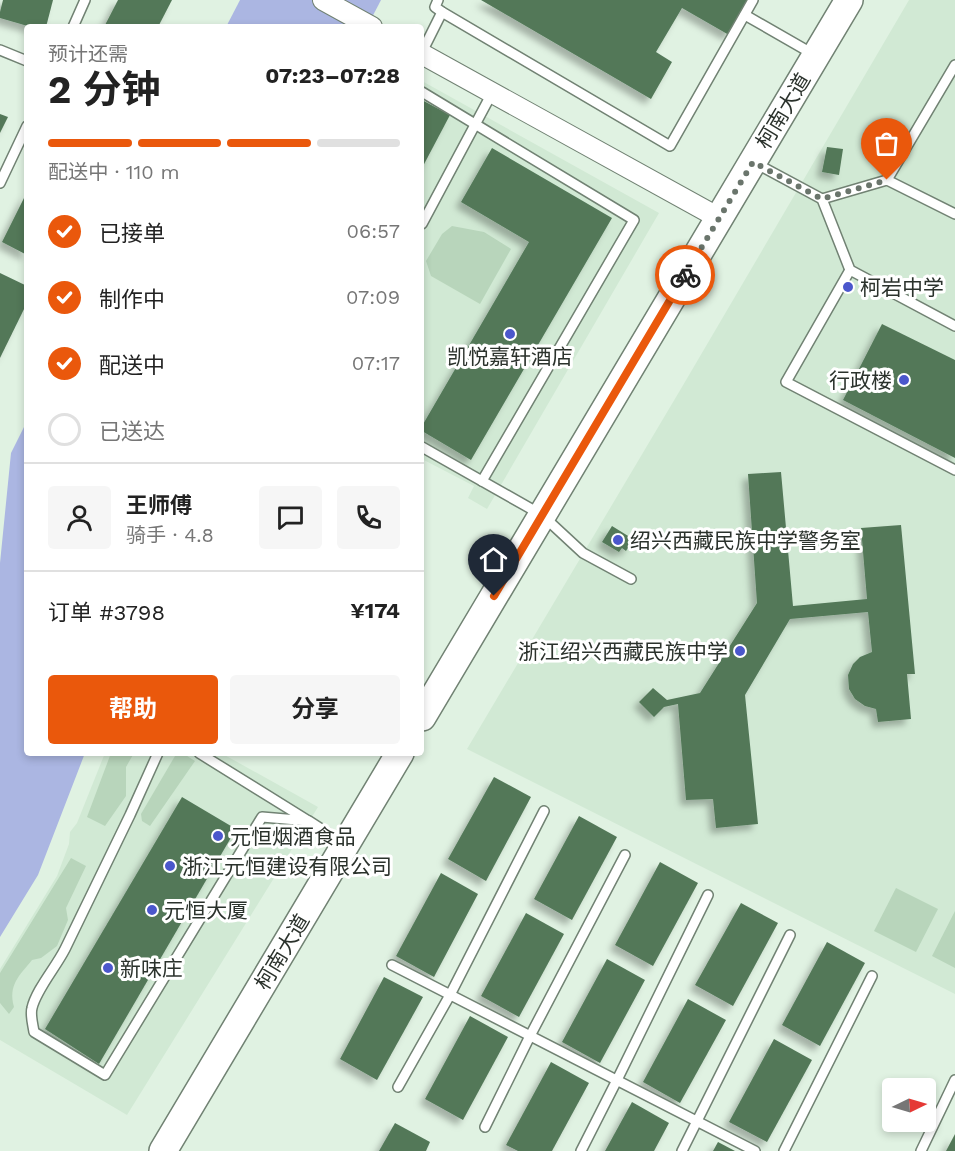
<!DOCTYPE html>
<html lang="zh">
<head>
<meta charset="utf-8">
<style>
	:root { --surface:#fff; --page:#f6f6f6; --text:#222; --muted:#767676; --line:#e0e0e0; --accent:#ea580c }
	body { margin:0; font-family:"Work Sans","Noto Sans SC",sans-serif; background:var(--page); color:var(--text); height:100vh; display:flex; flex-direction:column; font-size:22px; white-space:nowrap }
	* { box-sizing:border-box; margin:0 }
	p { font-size:20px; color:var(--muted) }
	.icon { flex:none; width:33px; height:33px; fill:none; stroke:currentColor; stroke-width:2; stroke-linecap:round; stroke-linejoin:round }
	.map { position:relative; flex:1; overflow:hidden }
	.panel { position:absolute; left:24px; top:24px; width:400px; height:732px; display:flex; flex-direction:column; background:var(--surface); border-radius:6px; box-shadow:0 3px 9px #0003 }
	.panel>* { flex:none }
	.needle { width:39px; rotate:85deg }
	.buttons { position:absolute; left:882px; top:1078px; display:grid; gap:12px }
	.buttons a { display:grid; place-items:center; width:54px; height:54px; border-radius:6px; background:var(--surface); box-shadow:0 3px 9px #0003; font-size:30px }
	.pin { position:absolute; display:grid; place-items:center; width:51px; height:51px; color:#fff; margin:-62px -26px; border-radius:50% 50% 50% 0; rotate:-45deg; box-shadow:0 0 6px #0007 }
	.pin .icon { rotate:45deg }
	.courier { position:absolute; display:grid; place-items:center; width:60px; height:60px; margin:-30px; border:4px solid #ea580c; border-radius:50%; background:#fff; color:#222; box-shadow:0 2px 8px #0007 }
	.head em { font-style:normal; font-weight:700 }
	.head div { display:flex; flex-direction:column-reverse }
	.head { display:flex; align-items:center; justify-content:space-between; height:102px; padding:0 24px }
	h1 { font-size:39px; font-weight:700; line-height:45px }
	.bar { display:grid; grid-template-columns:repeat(4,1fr); gap:9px 6px; align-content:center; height:72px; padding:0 24px }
	.bar i { height:8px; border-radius:4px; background:var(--line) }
	.bar .selected { background:var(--accent) }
	.bar p { grid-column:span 4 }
	.line { display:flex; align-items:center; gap:15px; padding:0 24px; border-top:2px solid var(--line) }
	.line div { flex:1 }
	.round { display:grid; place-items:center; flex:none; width:63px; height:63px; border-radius:6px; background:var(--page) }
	ol { padding:0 24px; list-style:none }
	li { display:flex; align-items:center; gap:18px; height:66px }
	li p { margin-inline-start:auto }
	li .icon { padding:6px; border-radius:50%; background:var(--accent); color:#fff; stroke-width:4 }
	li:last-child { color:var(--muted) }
	li i { width:33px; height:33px; border:3px solid var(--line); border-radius:50% }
	.action { display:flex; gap:12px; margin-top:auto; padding:12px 24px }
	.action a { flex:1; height:69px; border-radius:6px; background:var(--accent); color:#fff; font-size:24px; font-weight:700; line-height:69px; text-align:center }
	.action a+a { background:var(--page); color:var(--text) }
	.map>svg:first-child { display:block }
	.built { fill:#d1e9d4 }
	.green { fill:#b8d5bb }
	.water { fill:#abb6e2 }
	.building { fill:#537859; filter:url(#shadow) }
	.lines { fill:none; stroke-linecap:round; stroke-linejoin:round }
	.lane-casing { stroke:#718273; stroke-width:12 }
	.street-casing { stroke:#718273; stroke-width:22 }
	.secondary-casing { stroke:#718273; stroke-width:30 }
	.lane { stroke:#fff; stroke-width:9 }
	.street { stroke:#fff; stroke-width:20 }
	.secondary { stroke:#fff; stroke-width:27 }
	.done { stroke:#6a756c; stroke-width:6; stroke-dasharray:0 10.8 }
	.route { stroke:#ea580c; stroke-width:8 }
	.poi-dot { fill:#4b57cc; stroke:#fff; stroke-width:2 }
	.labels { text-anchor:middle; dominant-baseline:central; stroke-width:6; stroke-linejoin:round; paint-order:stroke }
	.street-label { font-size:21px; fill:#2b322c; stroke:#fff }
	.poi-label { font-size:21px; fill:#2b322c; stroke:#fff; text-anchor:start }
</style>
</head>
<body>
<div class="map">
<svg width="955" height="1151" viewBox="0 0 955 1151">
	<defs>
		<filter id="shadow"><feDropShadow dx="-5.5" dy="5.5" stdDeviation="3" flood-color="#0004"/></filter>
	</defs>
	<rect width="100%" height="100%" fill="#e0f2e2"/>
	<g class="built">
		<polygon points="909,0 955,0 955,994 467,749 682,387"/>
		<polygon points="422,81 659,213 487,509 468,498 474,486 422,459"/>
		<polygon points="105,753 221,753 318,807 127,1115 0,1040 0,969 57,876 69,844 70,832 77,823"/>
	</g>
	<g class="green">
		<polygon points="452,226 484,232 511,249 480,304 431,276 426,261 442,234"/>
		<polygon points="111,753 134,753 126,767 126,796 105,826 87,817"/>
		<polygon points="179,754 184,754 195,761 150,826 142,821 141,814 175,756"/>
		<path d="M71,858L86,866L66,908L68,920L57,946L41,958L32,960C19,976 8,985 14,1007L9,1014L0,1003V973Z"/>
		<polygon points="896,888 938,909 916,952 874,931"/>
		<polygon points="955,911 955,968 932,956"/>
	</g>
	<g class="water">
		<polygon points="240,0 381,0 367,27 226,27"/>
		<polygon points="27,421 27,753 85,753 38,875 0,937 0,563 11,453"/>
	</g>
	<g class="building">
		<polygon points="3,0 53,0 46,27 31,27 0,18 0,12"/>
		<polygon points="118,0 172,0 158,27 104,27"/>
		<polygon points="481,0 749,0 729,35 682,8 656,52 672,62 651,99"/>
		<polygon points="422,100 450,115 422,168"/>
		<polygon points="0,114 8,117 0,133"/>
		<polygon points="827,147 843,149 839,175 822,172"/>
		<polygon points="492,148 612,218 471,460 422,431 422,426 529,242 461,202"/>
		<polygon points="27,192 27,255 2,242"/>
		<polygon points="0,273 27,286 27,303 0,358"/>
		<polygon points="882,324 955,360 955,458 843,400"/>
		<polygon points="781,472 793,606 867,599 861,528 901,525 915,674 907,674 911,719 878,722 876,709 865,706 855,699 849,689 848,675 853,664 860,657 872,652 868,612 790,619 745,695 758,824 716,828 713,799 686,800 678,704 664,707 654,717 639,702 653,688 667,700 700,693 757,603 748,474"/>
		<polygon points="612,526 633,539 626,551 622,548 619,552 602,542"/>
		<polygon points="494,777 531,797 486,881 448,859"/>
		<polygon points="182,797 236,829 99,1064 45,1029"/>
		<polygon points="579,816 617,837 572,920 534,899"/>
		<polygon points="660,862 698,883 653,966 615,945"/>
		<polygon points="441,873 478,894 434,977 396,956"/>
		<polygon points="741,903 778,923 733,1006 695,985"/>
		<polygon points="526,913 564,934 519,1017 481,996"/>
		<polygon points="827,942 865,963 820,1046 782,1025"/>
		<polygon points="607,959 645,980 600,1063 562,1042"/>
		<polygon points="384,977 423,997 377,1080 340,1059"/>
		<polygon points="688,999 726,1020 680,1103 643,1082"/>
		<polygon points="470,1016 508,1037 463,1120 425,1099"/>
		<polygon points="774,1039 812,1060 767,1142 729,1122"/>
		<polygon points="551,1062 589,1083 552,1151 518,1151 506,1145"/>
		<polygon points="632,1102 669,1123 654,1151 605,1151"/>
		<polygon points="395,1123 430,1142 426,1151 379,1151"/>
		<polygon points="955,1134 955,1151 946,1151"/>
		<polygon points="718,1142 735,1151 713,1151"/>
	</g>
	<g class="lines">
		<defs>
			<g id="lane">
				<polyline points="438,0 435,7 442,12 670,146 753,0"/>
				<polyline points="745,15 813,54"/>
				<polyline points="73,27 85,0"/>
				<polyline points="0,50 27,61"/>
				<polyline points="422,52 442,12"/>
				<polyline points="422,92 634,220 482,481"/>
				<polyline points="755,163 822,199 850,270 955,326"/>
				<polyline points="887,180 955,65"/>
				<polyline points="0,183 27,126"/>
				<polyline points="822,199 887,180 955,214"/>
				<polyline points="422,224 492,93"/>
				<polyline points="850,270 786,382 955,470"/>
				<polyline points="422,447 542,515 583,553 631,579"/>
				<path d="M158,753L130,815L65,949C56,967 36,990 32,1008C30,1015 33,1025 34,1032L105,1075L262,817L309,821L343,843"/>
				<polyline points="199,753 307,820"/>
				<polyline points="392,965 755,1151"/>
				<polyline points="398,1087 450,995 544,811"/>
				<polyline points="485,1127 530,1036 625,855"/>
				<polyline points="581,1151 617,1080 708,895"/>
				<polyline points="682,1151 790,935"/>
				<polyline points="784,1151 872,976"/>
				<polyline points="921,1151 955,1080"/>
			</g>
			<g id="street">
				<polyline points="323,0 372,27"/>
				<polyline points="422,54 719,218"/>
			</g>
			<g id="secondary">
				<polyline points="422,717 849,0"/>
				<polyline points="163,1151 400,753"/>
			</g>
		</defs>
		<use href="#lane" class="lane-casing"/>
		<use href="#street" class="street-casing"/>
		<use href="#secondary" class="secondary-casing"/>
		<use href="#lane" class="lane"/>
		<use href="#street" class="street"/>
		<use href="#secondary" class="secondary"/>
	</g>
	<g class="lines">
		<polyline class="done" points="685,275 753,162 822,199 887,180"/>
		<polyline class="route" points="494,596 685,275"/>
	</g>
	<g class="poi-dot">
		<circle cx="848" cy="287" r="6"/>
		<circle cx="510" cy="334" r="6"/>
		<circle cx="904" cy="380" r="6"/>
		<circle cx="618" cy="540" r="6"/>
		<circle cx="740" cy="651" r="6"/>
		<circle cx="218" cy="836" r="6"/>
		<circle cx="170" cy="866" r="6"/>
		<circle cx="152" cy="910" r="6"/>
		<circle cx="108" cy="968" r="6"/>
	</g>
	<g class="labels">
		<g class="street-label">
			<text transform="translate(783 111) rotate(-59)">柯南大道</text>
			<text transform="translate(282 952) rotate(-59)">柯南大道</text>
		</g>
		<g class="poi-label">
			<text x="860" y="287">柯岩中学</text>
			<text x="510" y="356" text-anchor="middle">凯悦嘉轩酒店</text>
			<text x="892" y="380" text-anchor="end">行政楼</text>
			<text x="630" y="540">绍兴西藏民族中学警务室</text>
			<text x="728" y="651" text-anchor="end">浙江绍兴西藏民族中学</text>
			<text x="230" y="836">元恒烟酒食品</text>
			<text x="182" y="866">浙江元恒建设有限公司</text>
			<text x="164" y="910">元恒大厦</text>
			<text x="120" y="968">新味庄</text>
		</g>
	</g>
</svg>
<div class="buttons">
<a><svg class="needle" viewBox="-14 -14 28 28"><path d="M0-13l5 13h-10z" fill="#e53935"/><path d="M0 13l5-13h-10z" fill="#767676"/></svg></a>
</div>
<div class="pin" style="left:887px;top:180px;background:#ea580c"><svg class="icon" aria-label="bag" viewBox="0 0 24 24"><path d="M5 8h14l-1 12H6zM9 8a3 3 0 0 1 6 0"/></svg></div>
<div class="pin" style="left:494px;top:596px;background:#1f2937"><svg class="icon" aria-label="home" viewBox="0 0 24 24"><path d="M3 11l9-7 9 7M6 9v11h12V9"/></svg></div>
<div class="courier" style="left:685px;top:275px"><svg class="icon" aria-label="bike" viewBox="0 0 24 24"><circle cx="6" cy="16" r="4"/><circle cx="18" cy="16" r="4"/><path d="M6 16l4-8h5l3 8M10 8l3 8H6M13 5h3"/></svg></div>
<section class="panel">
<div class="head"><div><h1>2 分钟</h1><p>预计还需</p></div><em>07:23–07:28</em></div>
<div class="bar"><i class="selected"></i><i class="selected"></i><i class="selected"></i><i></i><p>配送中 · 110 m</p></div>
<ol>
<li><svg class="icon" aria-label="check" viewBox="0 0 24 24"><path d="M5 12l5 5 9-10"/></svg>已接单<p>06:57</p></li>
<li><svg class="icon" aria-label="check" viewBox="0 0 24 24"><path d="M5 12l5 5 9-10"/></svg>制作中<p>07:09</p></li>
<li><svg class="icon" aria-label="check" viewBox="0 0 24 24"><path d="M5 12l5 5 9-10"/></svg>配送中<p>07:17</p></li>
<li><i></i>已送达</li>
</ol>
<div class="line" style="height:108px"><a class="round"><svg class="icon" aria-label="person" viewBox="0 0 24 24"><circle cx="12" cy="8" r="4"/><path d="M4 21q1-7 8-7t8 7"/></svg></a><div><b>王师傅</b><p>骑手 · 4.8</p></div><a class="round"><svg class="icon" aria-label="chat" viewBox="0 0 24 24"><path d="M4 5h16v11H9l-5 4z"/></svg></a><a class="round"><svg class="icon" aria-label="phone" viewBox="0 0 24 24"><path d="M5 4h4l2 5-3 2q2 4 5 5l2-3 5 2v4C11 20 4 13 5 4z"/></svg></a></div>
<div class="line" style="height:78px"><div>订单 #3798</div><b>¥174</b></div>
<div class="action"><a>帮助</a><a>分享</a></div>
</section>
</div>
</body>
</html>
